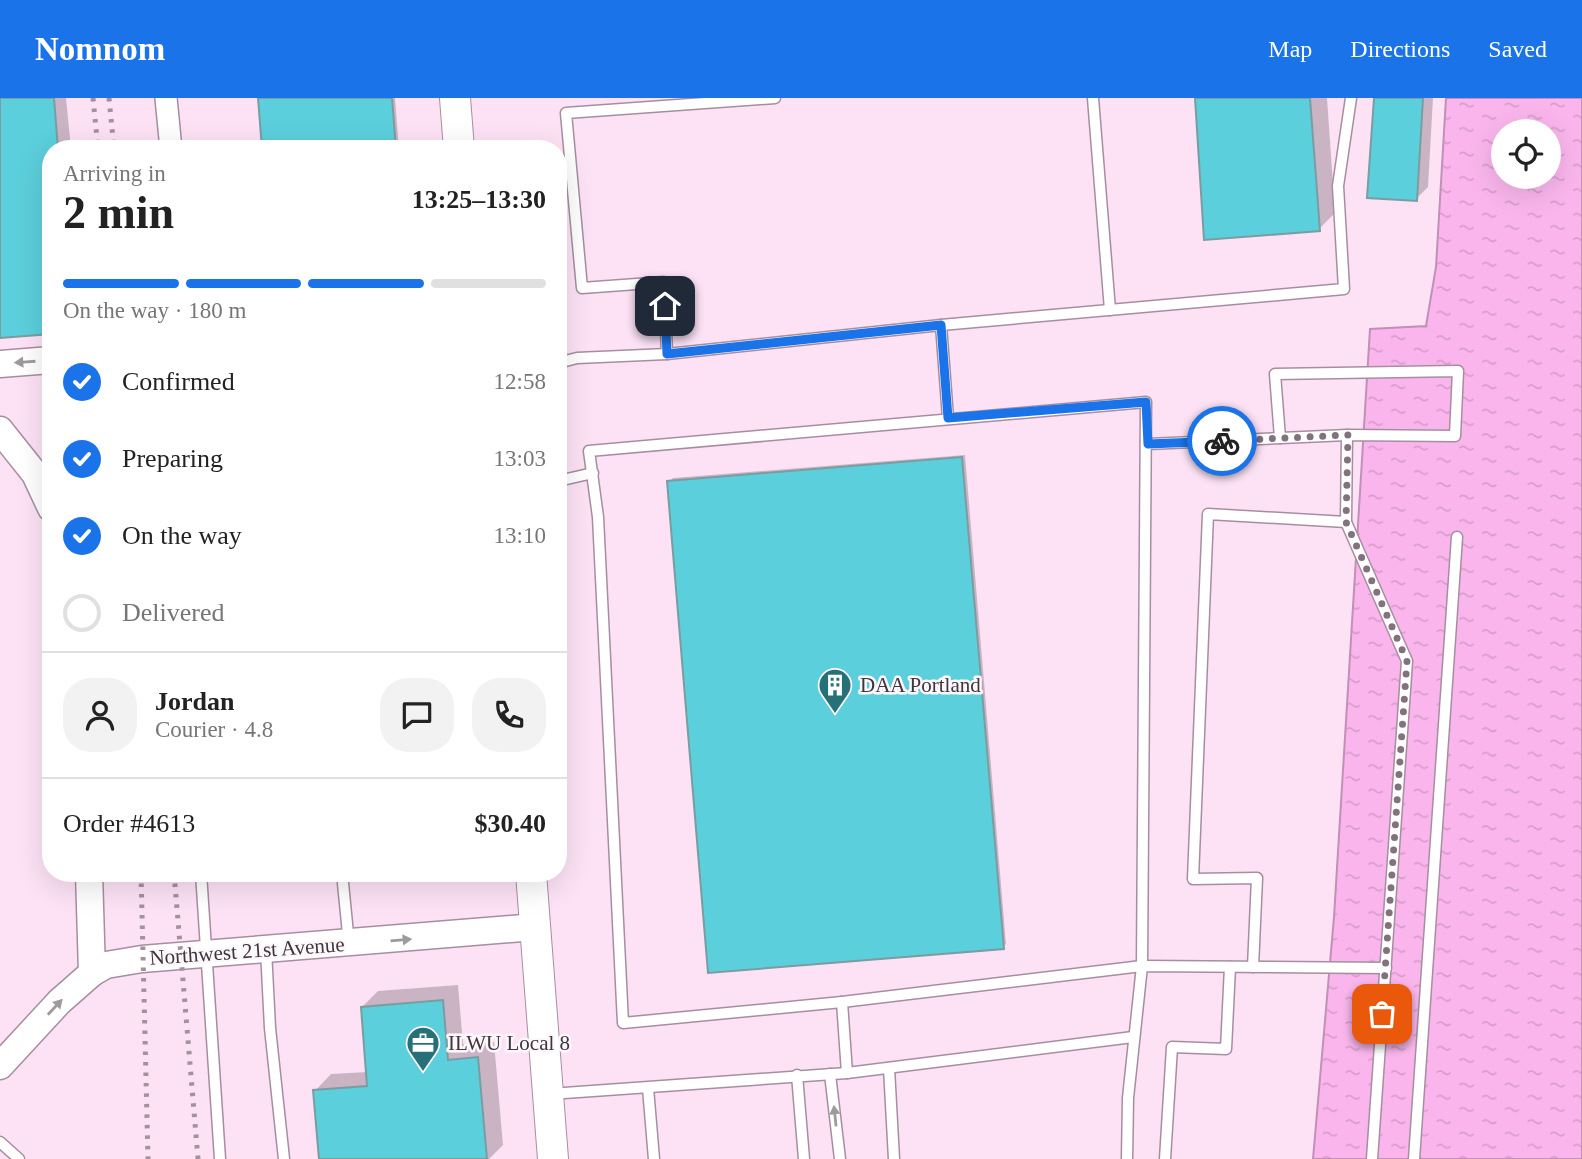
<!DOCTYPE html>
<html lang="en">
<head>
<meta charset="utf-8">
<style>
	:root { --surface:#fff; --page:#f2f2f2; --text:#222; --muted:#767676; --line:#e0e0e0; --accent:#1a73e8 }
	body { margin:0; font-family:"Times New Roman",serif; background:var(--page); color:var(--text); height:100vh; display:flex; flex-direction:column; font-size:26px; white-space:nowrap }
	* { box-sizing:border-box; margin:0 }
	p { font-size:23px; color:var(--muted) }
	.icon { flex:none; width:38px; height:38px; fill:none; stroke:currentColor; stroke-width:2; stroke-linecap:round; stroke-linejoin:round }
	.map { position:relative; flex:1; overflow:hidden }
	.side { position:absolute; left:42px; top:42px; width:525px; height:742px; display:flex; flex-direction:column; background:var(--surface); border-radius:28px; box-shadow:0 7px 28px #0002 }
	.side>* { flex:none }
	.tools { position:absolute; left:1491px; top:21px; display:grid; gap:14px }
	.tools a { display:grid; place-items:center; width:70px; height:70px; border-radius:50%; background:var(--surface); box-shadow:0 7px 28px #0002; font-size:35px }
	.pin { position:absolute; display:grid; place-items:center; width:60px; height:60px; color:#fff; margin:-30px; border-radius:14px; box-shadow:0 4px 10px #0006 }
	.courier { position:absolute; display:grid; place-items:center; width:70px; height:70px; margin:-35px; border:5px solid #1a73e8; border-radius:50%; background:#fff; color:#222; box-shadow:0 2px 9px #0007 }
	.summary em { font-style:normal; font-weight:800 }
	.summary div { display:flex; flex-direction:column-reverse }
	.summary { display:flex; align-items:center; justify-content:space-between; height:119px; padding:0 21px }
	h1 { font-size:46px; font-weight:800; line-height:52px }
	.bar { display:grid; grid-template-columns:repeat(4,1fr); gap:10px 7px; align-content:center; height:84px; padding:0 21px }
	.bar i { height:9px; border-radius:5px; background:var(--line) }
	.bar .current { background:var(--accent) }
	.bar p { grid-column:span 4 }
	.line { display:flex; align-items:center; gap:18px; padding:0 21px; border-top:2px solid var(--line) }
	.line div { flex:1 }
	.round { display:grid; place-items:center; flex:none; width:74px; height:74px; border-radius:28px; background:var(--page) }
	ol { padding:0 21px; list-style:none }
	li { display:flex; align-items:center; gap:21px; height:77px }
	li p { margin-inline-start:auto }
	li .icon { padding:7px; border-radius:50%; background:var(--accent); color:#fff; stroke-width:4 }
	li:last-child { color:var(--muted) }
	li i { width:38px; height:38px; border:4px solid var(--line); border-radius:50% }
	header { display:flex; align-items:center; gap:42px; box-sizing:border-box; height:98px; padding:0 35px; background:var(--accent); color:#fff }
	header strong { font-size:33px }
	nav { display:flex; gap:38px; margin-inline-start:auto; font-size:24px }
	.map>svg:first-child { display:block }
	.water { fill:url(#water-ripples); stroke:#c28fb7; stroke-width:2; fill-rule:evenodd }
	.shadow { fill:#0003 }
	.building { fill:#5ccfdc; stroke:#7a9da1; stroke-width:2 }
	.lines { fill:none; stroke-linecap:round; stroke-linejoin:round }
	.service-casing { stroke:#a68ea0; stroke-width:13 }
	.minor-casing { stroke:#a68ea0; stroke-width:24 }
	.tertiary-casing { stroke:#a68ea0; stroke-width:29 }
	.secondary-casing { stroke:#a68ea0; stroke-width:32 }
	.service { stroke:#fff; stroke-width:10 }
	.minor { stroke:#fff; stroke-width:21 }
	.tertiary { stroke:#fff; stroke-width:26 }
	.secondary { stroke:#fff; stroke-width:30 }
	.rail { stroke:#a4919e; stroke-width:5; stroke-dasharray:3.5 7; stroke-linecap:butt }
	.oneway { fill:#9f9a9e }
	.done { stroke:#82727d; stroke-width:7; stroke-dasharray:0 12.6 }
	.route { stroke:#1a73e8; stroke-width:9 }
	.labels { text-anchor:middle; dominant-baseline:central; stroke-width:5; stroke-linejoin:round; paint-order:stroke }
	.poi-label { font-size:21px; fill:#3f353c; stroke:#fcf7fb; text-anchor:start }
	.street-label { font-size:21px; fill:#3f353c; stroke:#fcf7fb }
</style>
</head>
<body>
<header>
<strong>Nomnom</strong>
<nav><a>Map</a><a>Directions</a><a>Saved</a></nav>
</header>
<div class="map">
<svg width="1582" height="1061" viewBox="0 0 1582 1061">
	<defs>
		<pattern id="water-ripples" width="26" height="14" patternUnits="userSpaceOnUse" patternTransform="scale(1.75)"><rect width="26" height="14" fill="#fab6ec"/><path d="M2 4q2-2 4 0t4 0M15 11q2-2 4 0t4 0" fill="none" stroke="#d79dcb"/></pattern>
	</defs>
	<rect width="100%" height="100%" fill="#fde2f6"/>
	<path class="water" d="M1446,0H1582V1061H1313L1334,819L1370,231L1426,228L1436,169ZM1503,33H1549V79H1503Z"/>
	<g class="shadow">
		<polygon points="0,0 66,0 71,51 51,51 0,238"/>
		<polygon points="260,0 395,0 399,51 264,51"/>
		<polygon points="1196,0 1327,0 1335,115 1319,131"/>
		<polygon points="1375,0 1433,0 1428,89 1416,101"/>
		<polygon points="965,357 1006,846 1003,849 669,384 673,380"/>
		<polygon points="458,887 463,946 494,944 503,1047 489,1061 320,1061 315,993 331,976 367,974 362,909 378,893"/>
	</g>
	<g class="building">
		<polygon points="0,0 54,0 58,51 51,51 51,236 0,240"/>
		<polygon points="258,0 392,0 396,51 262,51"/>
		<polygon points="1195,0 1310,0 1320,133 1204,142"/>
		<polygon points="1374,0 1423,0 1417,103 1367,100"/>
		<polygon points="962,359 1004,851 708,875 667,383"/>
		<polygon points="443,902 448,962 478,959 487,1061 319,1061 313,992 367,988 361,909"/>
	</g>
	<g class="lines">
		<defs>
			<g id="service">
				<polyline points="1093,0 1110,212"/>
				<polyline points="941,227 948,320"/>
				<polyline points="667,256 664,184 582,190 566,15 775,0"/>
				<polyline points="558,265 577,260 667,256 941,227 1344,191 1338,88 1351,0"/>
				<polyline points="1148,346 1347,337"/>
				<polyline points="558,383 593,375"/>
				<polyline points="1346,424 1407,563 1372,1061"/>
				<polyline points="201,775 220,1061"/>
				<polyline points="342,775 349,846"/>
				<polyline points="266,852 270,930 284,1061"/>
				<polyline points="1253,869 1257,780 1193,781 1208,416 1346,424 1347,337 1455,338 1458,273 1275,276 1280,340"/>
				<polyline points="842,904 1142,868 1386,870"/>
				<polyline points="889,970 894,1061"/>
				<polyline points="847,975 842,904 623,925 598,419 589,353 1146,304 1142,868 1128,1000 1127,1061"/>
				<polyline points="830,976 840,1061"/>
				<polyline points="797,977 804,1061"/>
				<polyline points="648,990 654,1061"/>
				<polyline points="550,996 847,975 1133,939"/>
				<polyline points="0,1044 19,1061"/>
				<polyline points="1165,1061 1172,949 1226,951 1230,869"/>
				<polyline points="1414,1061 1457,439"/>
			</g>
			<polyline id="minor" points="166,0 171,51"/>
			<g id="tertiary">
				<polyline points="0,266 51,262"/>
				<polyline points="0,332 35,376 51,410"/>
				<polyline points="89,775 92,875"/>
				<polyline points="0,968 59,904 92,875 106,867 142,861 535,829"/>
			</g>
			<g id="secondary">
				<polyline points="455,0 459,51"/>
				<polyline points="531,775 553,1061"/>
			</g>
		</defs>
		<use href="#service" class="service-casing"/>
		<use href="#minor" class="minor-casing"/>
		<use href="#tertiary" class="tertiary-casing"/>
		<use href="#secondary" class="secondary-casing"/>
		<use href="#service" class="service"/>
		<use href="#minor" class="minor"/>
		<use href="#tertiary" class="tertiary"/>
		<use href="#secondary" class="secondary"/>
		<g class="rail">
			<polyline points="93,0 98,51"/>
			<polyline points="109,0 114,51"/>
			<polyline points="141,775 148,1061"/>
			<polyline points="174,775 198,1061"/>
		</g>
	</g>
	<defs><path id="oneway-solid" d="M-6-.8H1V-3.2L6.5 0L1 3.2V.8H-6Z" transform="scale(1.75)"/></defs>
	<g class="oneway">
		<use href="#oneway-solid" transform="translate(25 264) rotate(176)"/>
		<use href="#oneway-solid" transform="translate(401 842) rotate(-5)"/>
		<use href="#oneway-solid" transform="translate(55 909) rotate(-47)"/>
		<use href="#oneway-solid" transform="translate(835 1018) rotate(-96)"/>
	</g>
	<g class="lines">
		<polyline class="done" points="1222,343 1348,337 1346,424 1407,563 1382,916"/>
		<polyline class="route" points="665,208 667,256 941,227 948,320 1146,304 1148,346 1222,343"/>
	</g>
	<defs>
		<symbol id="building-pin" viewBox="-11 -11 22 30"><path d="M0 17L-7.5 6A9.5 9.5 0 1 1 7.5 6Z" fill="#267078" stroke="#fcf7fb"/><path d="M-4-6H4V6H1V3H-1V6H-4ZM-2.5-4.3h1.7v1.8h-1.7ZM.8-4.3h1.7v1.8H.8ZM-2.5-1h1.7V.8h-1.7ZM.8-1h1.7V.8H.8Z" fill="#fff"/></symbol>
		<symbol id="office-pin" viewBox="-11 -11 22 30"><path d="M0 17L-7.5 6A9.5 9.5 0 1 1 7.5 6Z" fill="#267078" stroke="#fcf7fb"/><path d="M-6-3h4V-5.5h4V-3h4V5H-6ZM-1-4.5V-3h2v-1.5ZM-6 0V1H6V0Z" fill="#fff"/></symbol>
	</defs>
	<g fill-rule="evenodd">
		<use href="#building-pin" x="816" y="568" width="38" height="52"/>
		<use href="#office-pin" x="404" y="926" width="38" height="52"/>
	</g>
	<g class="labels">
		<g class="poi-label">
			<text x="860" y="587">DAA Portland</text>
			<text x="448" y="945">ILWU Local 8</text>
		</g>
		<g class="street-label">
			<text transform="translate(247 853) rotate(-4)">Northwest 21st Avenue</text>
		</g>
	</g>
</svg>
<div class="tools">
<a><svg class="icon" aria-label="locate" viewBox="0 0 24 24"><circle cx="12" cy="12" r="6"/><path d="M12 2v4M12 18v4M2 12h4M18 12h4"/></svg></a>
</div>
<div class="pin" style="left:1382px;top:916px;background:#ea580c"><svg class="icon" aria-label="bag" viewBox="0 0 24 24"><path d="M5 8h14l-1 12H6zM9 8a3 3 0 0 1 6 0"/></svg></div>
<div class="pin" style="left:665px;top:208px;background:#1f2937"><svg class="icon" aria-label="home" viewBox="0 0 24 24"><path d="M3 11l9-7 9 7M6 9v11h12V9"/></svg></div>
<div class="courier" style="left:1222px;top:343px"><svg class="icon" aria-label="bike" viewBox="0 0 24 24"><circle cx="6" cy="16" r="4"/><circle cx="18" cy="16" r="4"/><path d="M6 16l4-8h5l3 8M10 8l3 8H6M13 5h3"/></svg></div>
<section class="side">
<div class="summary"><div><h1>2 min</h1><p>Arriving in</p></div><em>13:25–13:30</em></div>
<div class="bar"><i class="current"></i><i class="current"></i><i class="current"></i><i></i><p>On the way · 180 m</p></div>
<ol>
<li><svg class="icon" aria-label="check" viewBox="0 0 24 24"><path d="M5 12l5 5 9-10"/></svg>Confirmed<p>12:58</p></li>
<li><svg class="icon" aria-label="check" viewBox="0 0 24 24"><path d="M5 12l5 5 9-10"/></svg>Preparing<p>13:03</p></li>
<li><svg class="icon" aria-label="check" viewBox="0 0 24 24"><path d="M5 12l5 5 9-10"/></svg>On the way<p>13:10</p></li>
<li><i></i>Delivered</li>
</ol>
<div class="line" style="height:126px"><a class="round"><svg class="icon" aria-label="person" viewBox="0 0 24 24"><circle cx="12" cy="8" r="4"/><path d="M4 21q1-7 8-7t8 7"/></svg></a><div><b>Jordan</b><p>Courier · 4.8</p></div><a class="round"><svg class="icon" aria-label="chat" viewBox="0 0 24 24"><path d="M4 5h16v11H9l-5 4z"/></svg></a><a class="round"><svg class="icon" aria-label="phone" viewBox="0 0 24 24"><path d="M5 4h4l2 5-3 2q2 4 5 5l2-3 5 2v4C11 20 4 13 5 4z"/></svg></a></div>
<div class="line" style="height:91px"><div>Order #4613</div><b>$30.40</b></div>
</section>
</div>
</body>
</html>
